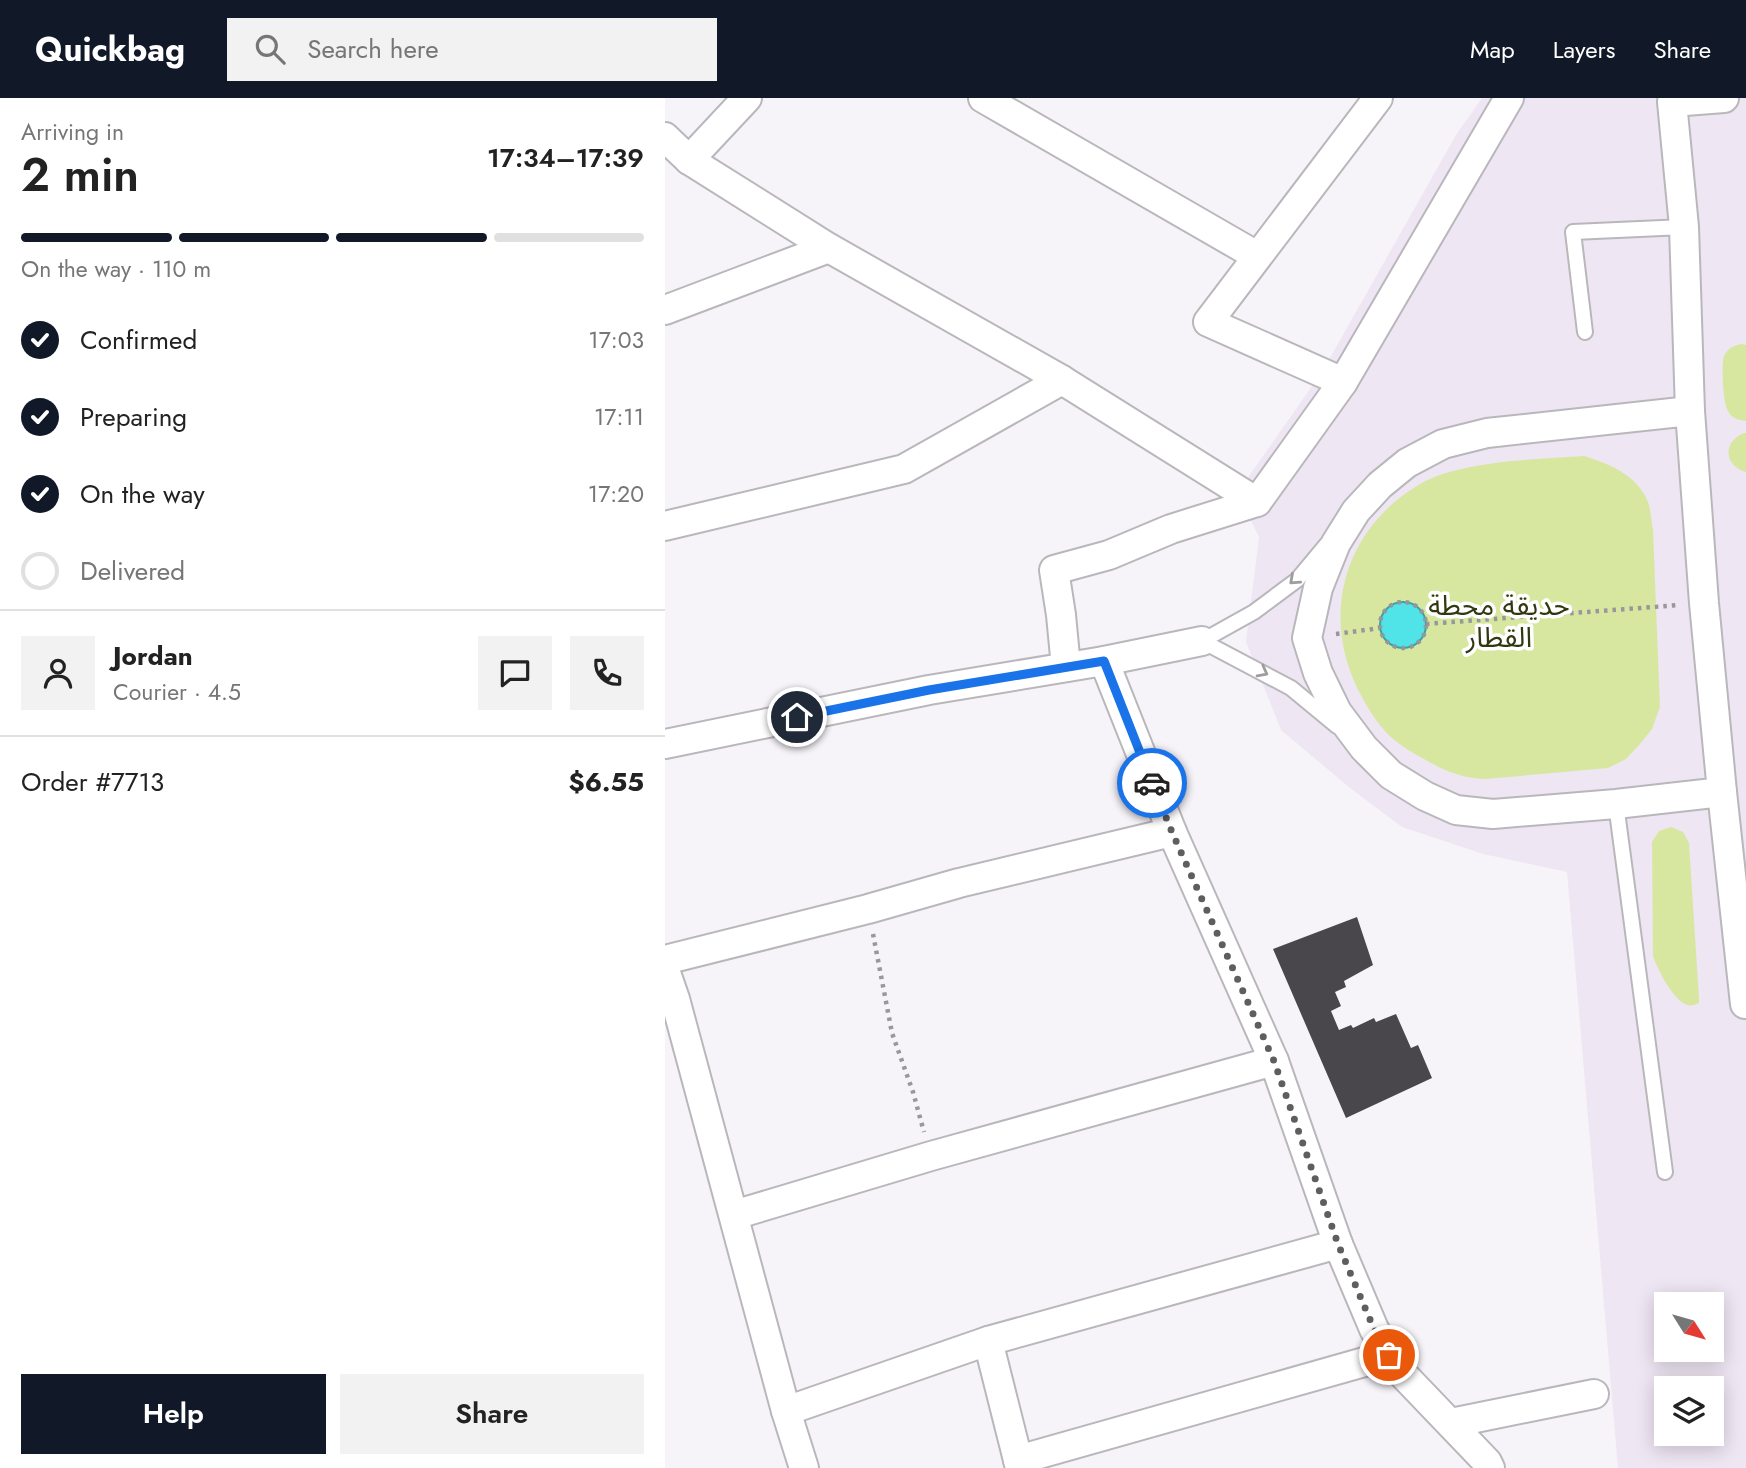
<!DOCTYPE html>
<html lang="en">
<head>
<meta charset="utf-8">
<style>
	:root { --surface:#fff; --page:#f2f2f2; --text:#222; --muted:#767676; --line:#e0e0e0; --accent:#111827 }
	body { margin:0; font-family:Jost,"Noto Sans Arabic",sans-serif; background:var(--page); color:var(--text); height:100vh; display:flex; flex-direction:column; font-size:26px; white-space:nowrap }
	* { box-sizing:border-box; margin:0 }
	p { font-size:23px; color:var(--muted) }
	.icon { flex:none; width:38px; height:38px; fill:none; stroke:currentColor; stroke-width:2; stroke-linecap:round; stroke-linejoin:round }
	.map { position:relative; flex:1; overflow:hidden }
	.details { display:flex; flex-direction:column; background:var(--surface); width:665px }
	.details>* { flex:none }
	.needle { width:46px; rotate:127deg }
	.tools { position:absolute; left:989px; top:1194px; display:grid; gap:14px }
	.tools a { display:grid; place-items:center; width:70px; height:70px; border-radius:0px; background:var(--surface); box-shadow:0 4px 18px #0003; font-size:35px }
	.pin { position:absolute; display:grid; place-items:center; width:60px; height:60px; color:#fff; margin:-30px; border:4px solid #fff; border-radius:50%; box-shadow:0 2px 7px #0007 }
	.courier { position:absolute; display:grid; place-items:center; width:70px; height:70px; margin:-35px; border:5px solid #1a73e8; border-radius:50%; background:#fff; color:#222; box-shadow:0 2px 9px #0007 }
	.headline em { font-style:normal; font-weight:600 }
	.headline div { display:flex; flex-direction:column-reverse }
	.headline { display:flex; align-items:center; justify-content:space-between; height:119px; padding:0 21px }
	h1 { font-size:46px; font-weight:600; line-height:52px }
	.bar { display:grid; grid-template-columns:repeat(4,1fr); gap:10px 7px; align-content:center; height:84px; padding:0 21px }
	.bar i { height:9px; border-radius:5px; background:var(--line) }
	.bar .current { background:var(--accent) }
	.bar p { grid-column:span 4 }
	.line { display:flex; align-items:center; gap:18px; padding:0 21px; border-top:2px solid var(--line) }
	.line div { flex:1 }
	.round { display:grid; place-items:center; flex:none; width:74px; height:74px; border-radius:0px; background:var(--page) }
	ol { padding:0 21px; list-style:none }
	li { display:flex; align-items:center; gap:21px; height:77px }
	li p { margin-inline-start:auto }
	li .icon { padding:7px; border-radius:50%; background:var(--accent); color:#fff; stroke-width:4 }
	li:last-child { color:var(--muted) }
	li i { width:38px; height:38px; border:4px solid var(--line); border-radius:50% }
	.action { display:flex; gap:14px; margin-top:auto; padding:14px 21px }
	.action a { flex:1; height:80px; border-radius:0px; background:var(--accent); color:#fff; font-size:28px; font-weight:600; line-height:80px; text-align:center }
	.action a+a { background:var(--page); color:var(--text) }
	header { display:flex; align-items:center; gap:42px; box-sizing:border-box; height:98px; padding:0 35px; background:var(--accent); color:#fff }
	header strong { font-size:33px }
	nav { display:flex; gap:38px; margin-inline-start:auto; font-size:24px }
	.search { width:490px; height:63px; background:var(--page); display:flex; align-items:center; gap:18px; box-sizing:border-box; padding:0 24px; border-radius:0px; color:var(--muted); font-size:26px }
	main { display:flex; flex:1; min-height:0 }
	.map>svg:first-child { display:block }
	.built { fill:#eee6f3; fill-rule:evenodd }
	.green { fill:#d7e7a0 }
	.water { fill:#50e3e7; stroke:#3ca2a6; stroke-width:2 }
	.building { fill:#4a474c }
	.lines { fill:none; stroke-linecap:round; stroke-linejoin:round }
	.service-casing { stroke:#bab7bc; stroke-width:18 }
	.minor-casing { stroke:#bab7bc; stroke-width:32 }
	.path { stroke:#99979b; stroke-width:4.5; stroke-dasharray:3.5 5; stroke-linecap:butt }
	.service { stroke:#fff; stroke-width:14 }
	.minor { stroke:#fff; stroke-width:28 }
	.oneway { stroke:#9e9d9e }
	.done { stroke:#5e5d60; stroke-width:7; stroke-dasharray:0 12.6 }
	.route { stroke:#1a73e8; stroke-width:9 }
	.labels { text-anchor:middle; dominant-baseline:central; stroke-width:7; stroke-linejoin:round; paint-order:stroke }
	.park-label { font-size:28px; fill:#323911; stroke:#fff }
</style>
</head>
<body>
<header>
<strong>Quickbag</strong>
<div class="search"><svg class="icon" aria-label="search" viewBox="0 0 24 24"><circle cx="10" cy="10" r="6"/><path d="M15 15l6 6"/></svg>Search here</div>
<nav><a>Map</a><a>Layers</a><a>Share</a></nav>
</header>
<main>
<section class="details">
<div class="headline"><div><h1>2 min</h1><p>Arriving in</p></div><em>17:34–17:39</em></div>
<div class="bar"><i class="current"></i><i class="current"></i><i class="current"></i><i></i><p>On the way · 110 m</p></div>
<ol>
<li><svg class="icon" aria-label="check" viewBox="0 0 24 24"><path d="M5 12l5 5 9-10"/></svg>Confirmed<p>17:03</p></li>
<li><svg class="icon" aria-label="check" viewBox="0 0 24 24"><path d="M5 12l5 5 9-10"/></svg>Preparing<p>17:11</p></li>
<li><svg class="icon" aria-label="check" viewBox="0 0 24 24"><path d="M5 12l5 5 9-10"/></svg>On the way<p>17:20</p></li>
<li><i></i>Delivered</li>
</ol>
<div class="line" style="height:126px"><a class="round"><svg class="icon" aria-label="person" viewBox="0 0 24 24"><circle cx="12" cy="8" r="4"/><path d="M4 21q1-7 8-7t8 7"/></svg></a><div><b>Jordan</b><p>Courier · 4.5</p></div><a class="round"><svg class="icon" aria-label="chat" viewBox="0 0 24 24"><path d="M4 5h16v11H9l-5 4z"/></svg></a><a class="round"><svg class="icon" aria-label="phone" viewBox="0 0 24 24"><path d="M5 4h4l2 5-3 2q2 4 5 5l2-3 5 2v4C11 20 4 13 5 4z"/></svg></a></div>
<div class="line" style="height:91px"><div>Order #7713</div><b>$6.55</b></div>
<div class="action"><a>Help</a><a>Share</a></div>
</section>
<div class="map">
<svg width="1081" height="1370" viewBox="0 0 1081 1370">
	<rect width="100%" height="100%" fill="#f7f4f9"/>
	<path class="built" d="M817,0H1081V1370H953L902,774L818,756L737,729L685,690L616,632L581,544L594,439L572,395L657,274L791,37ZM1001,1206H1046V1251H1001ZM1001,1290H1046V1335H1001Z"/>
	<g class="green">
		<path d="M1077,246L1081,247V323C1073,322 1066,320 1063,313C1058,305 1056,266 1059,258C1063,250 1069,247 1077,246Z"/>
		<path d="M1079,335H1081V374C1059,368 1057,344 1079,335Z"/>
		<path d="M919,358C945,366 972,377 983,404C986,412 986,423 988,432L995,609L987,631L975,646L961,661L943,670L821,681C795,680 780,673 757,660C726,643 715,631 698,601C653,522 677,430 757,385C797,363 874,361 919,358Z"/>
		<path d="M1006,729L1018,734L1024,745L1034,901V905C1030,907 1026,908 1022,907C1007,901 993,872 988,858L987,744L994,733Z"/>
	</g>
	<circle class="water" cx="738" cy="527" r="23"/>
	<polygon class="building" points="692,819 708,867 679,883 681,889 670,894 676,908 666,913 674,932 686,927 688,930 709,920 711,924 731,916 746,950 753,947 767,980 681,1020 608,851"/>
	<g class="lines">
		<defs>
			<g id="service">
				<polyline points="920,234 908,134 1019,129"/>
				<polyline points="537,543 589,514 632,482 662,446"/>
				<polyline points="537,543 626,590 672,628"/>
				<polyline points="951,706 1000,1074"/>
			</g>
			<g id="minor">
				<polyline points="318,0 592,158"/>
				<polyline points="0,39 24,62 164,150 397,282 592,404"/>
				<polyline points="24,62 82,0"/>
				<polyline points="0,212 164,150"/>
				<polyline points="678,284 543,224 713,0"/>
				<polygon points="1025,313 1039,505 1057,694 951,706 828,716 791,712 760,698 726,677 699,650 672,614 653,575 642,540 653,490 671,445 691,413 715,387 742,365 778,346 822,335"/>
				<polyline points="1025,313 1019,129 1007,4 1059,0"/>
				<polyline points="0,428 239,371 397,282"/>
				<polyline points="439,563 507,734 609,963 673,1146 709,1231 730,1268 822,1364 825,1370"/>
				<polyline points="401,569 396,517 389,472 444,457 506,431 592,404 678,284 844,0"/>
				<polyline points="0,646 264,592 439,563 537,543"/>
				<polyline points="1057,694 1080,906"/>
				<polyline points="0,862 203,811 294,785 507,734"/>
				<polyline points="0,872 10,901 121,1313 139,1370"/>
				<polyline points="69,1117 266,1058 609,963"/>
				<polyline points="323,1243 355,1370"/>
				<polyline points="121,1313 323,1243 673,1146"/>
				<polyline points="786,1325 929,1296"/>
				<polyline points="353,1362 724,1257"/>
			</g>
		</defs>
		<use href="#service" class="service-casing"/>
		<use href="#minor" class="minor-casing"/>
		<g class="path">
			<circle cx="738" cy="527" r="23"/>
			<polyline points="761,526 1015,507"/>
			<polyline points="671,536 715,530"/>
			<polyline points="208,836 227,935 248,994 259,1034"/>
		</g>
		<use href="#service" class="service"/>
		<use href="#minor" class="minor"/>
	</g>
	<defs><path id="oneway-chevron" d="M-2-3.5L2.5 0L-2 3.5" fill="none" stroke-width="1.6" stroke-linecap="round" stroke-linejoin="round" transform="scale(1.75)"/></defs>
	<g class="oneway">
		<use href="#oneway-chevron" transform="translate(629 482) rotate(138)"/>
		<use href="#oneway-chevron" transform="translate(598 574) rotate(28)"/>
	</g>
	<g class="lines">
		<polyline class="done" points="487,685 507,734 609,963 673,1146 709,1231 724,1257"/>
		<polyline class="route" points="132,619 264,592 439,563 487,685"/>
	</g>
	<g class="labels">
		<g class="park-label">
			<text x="834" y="507">حديقة محطة<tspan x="834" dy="32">القطار</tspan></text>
		</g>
	</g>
</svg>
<div class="tools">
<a><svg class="needle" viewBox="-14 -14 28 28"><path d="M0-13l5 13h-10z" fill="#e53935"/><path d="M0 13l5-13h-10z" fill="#767676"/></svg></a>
<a><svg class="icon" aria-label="layers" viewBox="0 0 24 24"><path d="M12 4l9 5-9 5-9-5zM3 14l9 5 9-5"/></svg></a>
</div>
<div class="pin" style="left:724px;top:1257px;background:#ea580c"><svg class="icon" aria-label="bag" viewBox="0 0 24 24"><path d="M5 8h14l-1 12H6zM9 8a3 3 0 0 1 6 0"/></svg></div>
<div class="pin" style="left:132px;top:619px;background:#1f2937"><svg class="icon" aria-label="home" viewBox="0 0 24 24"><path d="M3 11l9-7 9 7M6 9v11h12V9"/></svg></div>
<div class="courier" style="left:487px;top:685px"><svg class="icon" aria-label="car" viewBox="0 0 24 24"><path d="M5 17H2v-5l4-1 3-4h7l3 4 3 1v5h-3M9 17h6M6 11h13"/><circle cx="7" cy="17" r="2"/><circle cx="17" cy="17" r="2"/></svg></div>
</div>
</main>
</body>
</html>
